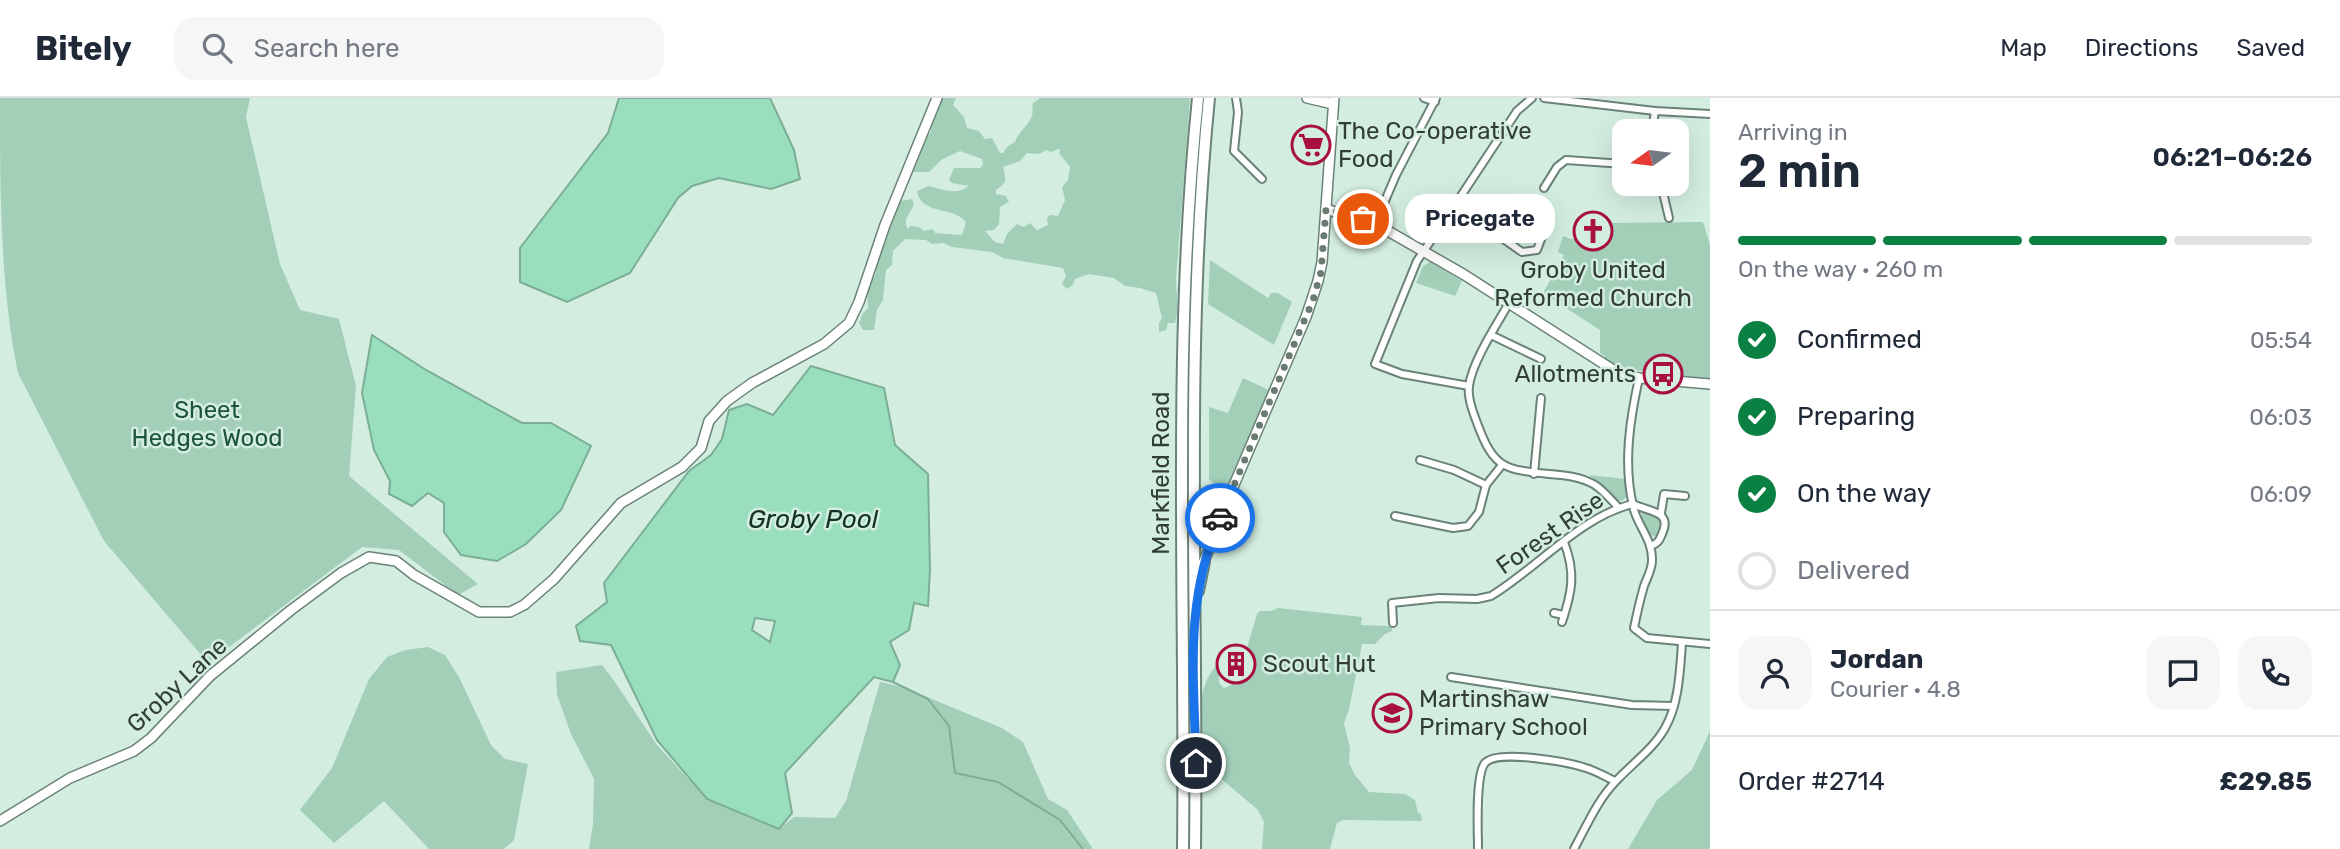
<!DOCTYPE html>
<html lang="en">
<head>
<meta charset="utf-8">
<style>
	:root { --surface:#fff; --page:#f6f6f7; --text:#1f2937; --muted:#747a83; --line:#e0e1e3; --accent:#0b8043 }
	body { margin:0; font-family:Rubik,sans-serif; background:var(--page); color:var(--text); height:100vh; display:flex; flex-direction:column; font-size:26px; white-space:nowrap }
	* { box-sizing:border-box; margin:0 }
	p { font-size:23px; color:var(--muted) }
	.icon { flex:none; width:38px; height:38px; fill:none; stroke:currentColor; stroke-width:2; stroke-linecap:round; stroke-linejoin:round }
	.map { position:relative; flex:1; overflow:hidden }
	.side { display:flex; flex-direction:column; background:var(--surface); width:630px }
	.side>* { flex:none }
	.needle { width:46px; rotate:256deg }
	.tools { position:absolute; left:1612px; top:21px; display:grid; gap:14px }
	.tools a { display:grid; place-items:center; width:77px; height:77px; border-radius:14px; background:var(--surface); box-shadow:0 7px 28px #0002; font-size:35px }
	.pin { position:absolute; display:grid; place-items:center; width:60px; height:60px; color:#fff; margin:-30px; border:4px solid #fff; border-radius:50%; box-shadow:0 2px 7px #0007 }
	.courier { position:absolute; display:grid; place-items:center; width:70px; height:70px; margin:-35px; border:5px solid #1a73e8; border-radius:50%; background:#fff; color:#222; box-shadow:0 2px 9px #0007 }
	.bubble { position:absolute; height:49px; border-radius:21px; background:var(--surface); box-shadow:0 7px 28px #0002; font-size:23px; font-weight:600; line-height:49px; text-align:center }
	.head em { font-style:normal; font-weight:600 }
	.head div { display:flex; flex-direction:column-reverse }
	.head { display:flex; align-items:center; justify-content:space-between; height:119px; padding:0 28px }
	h1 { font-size:46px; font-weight:600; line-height:52px }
	.bar { display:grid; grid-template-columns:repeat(4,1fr); gap:10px 7px; align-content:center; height:84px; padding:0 28px }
	.bar i { height:9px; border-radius:5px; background:var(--line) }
	.bar .active { background:var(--accent) }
	.bar p { grid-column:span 4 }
	.line { display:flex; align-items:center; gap:18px; padding:0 28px; border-top:2px solid var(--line) }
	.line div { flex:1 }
	.round { display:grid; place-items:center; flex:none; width:74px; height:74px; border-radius:21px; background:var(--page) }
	ol { padding:0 28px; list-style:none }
	li { display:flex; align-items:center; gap:21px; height:77px }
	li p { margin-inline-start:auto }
	li .icon { padding:7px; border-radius:50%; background:var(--accent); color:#fff; stroke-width:4 }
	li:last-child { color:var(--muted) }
	li i { width:38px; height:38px; border:4px solid var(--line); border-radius:50% }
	header { display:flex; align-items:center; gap:42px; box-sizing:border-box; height:98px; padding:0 35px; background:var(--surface); border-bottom:2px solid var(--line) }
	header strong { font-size:33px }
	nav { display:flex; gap:38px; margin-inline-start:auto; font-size:24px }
	.search { width:490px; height:63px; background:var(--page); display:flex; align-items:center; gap:18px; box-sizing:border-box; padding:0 24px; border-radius:21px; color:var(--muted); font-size:26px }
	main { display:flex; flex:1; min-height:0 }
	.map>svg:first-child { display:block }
	.green { fill:#a3cfb9; fill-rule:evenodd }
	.water { fill:#9adfbd; stroke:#7bae95; stroke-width:2; fill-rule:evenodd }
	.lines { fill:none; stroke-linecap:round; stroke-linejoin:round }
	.stream { stroke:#7bae95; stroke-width:2 }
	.street-casing { stroke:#6b8376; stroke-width:10 }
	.secondary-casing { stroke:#6b8376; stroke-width:12 }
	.highway-casing { stroke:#6b8376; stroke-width:14 }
	.street { stroke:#fff; stroke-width:6 }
	.secondary { stroke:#fff; stroke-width:9 }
	.highway { stroke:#fff; stroke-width:10 }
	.done { stroke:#6a7b72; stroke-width:7; stroke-dasharray:0 12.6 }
	.route { stroke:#1a73e8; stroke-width:9 }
	.labels { text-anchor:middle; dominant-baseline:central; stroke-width:5; stroke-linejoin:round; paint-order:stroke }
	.poi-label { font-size:24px; fill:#323d37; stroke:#d3eee0; text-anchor:start }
	.park-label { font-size:24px; fill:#1e543d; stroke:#d3eee0 }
	.street-label { font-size:24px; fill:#323d37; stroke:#d3eee0 }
	.water-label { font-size:26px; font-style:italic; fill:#123224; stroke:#d3eee0 }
</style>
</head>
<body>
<header>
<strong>Bitely</strong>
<div class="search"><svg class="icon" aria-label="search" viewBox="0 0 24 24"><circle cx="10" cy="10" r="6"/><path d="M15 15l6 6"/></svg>Search here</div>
<nav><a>Map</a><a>Directions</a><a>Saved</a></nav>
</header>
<main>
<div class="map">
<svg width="1710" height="751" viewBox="0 0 1710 751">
	<rect width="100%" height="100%" fill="#d3eee0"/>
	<g class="green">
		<path d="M0,0H250L246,19L280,166L300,212L339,221L356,288L349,378L478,486L458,497L399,452L362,449L208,565L104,443L18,275C0,188 0,91 0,0Z"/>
		<path d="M941,0H956L953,7L964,19L967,30L979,33L985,41L992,40L1000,55H1003L1008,48L1015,44C1018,34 1029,27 1032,18C1033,13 1032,9 1033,5L1040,0H1190L1176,180C1176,194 1180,212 1175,225H1168L1166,232L1159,234V225L1162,220L1156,195L1140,190L1125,188L1114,180L1089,176L1075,181L1073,187L1067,191L1062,186L1066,178L1063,170L1003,160L992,154L952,149L944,145L932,146L926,142L905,141L893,153L892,167L886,172L883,202L877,212L874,232H863L859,225L863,215L868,210L867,189L875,178L879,160V154L900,103L912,101L914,107L906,121V128L908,131L910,128L919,129L924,133L933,131L935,135L962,137L966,124C953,108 921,117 917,93L928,88C942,91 956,98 969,88L952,85L949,82L954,70H980L983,67L982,61L960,53L941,62L929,74H913L921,55L922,45L931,34L932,20L939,9ZM1058,51L1060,52L1059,55L1070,69L1068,82L1062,89L1065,102L1058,118L1050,117L1047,120L1048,127L1037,132L1030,125L1024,129L1017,126L1007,136L1003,146L995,144L985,133L994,132L999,126L1000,109L1009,104L1006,98L996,96V92C1008,84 1006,82 1003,69L1020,63L1027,55L1039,56L1047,52L1051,54Z"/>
		<path d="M1703,124L1710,147V282C1694,281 1680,277 1665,274C1639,270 1630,278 1604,262L1605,258L1600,255V232L1543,195L1564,157L1558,154L1563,138L1571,141L1606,142V125Z"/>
		<polygon points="1210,162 1268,200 1271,195 1278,195 1292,204 1274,247 1208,206"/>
		<polygon points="1430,164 1462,183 1455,198 1416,185 1423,168"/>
		<polygon points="1243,280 1271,293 1224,395 1209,381 1209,309 1228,315"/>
		<polygon points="1589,377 1626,381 1626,399 1622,403 1616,402 1608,392"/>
		<polygon points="1645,414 1661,420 1662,430 1658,439 1650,437 1642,423 1642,416"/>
		<path d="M1278,510L1362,519L1361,527L1388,528L1392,530V533L1385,536L1375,546H1362L1349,612L1344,625L1350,650L1349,665L1355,677L1369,694L1405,696L1415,702L1418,715L1421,716L1422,723L1343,722L1337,725L1330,751H1262L1264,724L1258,712L1213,674L1201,672C1201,640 1192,591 1218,566L1220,567L1219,585L1224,590C1240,585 1246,573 1251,558L1245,556L1257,516L1260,513H1271Z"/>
		<polygon points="428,549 445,557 459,579 491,647 505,661 528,666 514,742 504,751 429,751 384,703 334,745 300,712 332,670 369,581 387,559 405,552"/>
		<polygon points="602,567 615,584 657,647 707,701 779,731 794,719 835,720 846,703 880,584 903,589 1002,630 1023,644 1048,701 1067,712 1093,751 589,751 593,726 594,681 571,636 557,597 556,574"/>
		<polygon points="1710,633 1710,751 1628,751 1657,702 1692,672"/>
	</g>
	<g class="water">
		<polygon points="619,0 770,0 794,52 800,81 771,91 719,80 692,88 678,100 630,175 567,204 520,184 520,150 608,35"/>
		<polygon points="372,237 426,272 522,325 551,325 591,348 561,412 526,446 497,463 461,457 444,434 444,405 428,395 412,408 389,396 390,383 374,352 362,295"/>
		<path d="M811,268L884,290L895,347L928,376L930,472L928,508L914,505L909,532L890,544L900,567L893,584L874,579L785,675L792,715L779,731L707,701L657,642L611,547L580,543L576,528L607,504L604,485L689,373L711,357L722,341L729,312L747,306L773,317ZM755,520L775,523L770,544L752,532Z"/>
	</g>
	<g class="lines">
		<polyline class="stream" points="893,584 928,601 949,628 955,675 998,684 1060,722 1083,751"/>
		<defs>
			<g id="street">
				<polyline points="1236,0 1238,14 1234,53 1262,81"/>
				<polyline points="1424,0 1435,4"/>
				<polyline points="1544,0 1655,13 1710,16"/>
				<polyline points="1652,33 1655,13"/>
				<polyline points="1661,86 1669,120"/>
				<polyline points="1544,90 1557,69 1566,62 1624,66"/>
				<polyline points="1455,107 1517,13 1532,0"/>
				<polyline points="1375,126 1396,77 1436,0"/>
				<path d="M1509,205C1497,226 1472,264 1469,288C1467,302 1476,322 1481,335C1487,350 1495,365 1511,370C1538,379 1570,372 1595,387C1604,393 1611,402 1619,410"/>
				<polyline points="1491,237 1541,261"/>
				<path d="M1639,280C1630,321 1623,365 1633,408C1637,428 1653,441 1652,463C1652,471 1647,480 1644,488C1640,502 1637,515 1634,530L1647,540L1710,546"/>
				<polyline points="1469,288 1402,276 1375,266 1417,163 1455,107 1522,154 1537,152 1548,123"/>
				<polyline points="1420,362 1454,372 1486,387"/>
				<polyline points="1534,376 1541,300"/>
				<path d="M1633,406C1648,414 1673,412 1662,436C1659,443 1658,445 1651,448"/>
				<polyline points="1661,415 1664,396 1685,398"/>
				<polyline points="1395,418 1453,430 1468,428 1479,414 1486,387 1502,367"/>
				<polyline points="1554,515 1564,517"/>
				<path d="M1562,524C1572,494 1576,475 1564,444"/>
				<path d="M1393,525L1392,505L1439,500L1477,501L1491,498C1536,471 1581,418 1633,406"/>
				<polyline points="1451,579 1632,607 1674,608"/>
				<path d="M1478,751C1478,734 1475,677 1485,665C1497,651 1568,664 1586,670C1596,673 1606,679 1615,683"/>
				<path d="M1574,751C1587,727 1598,701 1617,682C1633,665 1654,650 1665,630C1679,606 1680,572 1682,545"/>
			</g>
			<g id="secondary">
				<polyline points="1307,0 1333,6"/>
				<polyline points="1326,111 1381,129 1463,176 1618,275 1639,280 1710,286"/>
				<polyline points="1204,464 1228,401 1306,219 1318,183 1322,164 1334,0"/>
				<polyline points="0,723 70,680 134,653 151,640 210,578 291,512 341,475 369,459 396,463 414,477 479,514 510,514 524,507 554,481 621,405 682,369 701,350 709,323 727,303 752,285 824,246 849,225 859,204 885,127 937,0"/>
			</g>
			<g id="highway">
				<polyline points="1198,493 1204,464"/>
				<path d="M1183,751C1186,500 1172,250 1198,0"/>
				<path d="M1195,751C1198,500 1184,250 1209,0"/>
			</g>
		</defs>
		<use href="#street" class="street-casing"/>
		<use href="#secondary" class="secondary-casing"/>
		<use href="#highway" class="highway-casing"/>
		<use href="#street" class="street"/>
		<use href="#secondary" class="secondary"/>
		<use href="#highway" class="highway"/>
	</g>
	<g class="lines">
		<polyline class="done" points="1220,420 1313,202 1321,174 1326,111 1363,121"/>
		<path class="route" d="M1196,665C1194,576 1184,505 1220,420"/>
	</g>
	<defs>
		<symbol id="supermarket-ring" viewBox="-11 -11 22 22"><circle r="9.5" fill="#d3eee0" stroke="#a8103e" stroke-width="1.5"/><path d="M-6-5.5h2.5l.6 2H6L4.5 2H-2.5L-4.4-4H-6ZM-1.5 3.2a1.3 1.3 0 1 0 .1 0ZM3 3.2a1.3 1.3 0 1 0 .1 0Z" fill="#a8103e"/></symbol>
		<symbol id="church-ring" viewBox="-11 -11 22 22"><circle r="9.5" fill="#d3eee0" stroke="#a8103e" stroke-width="1.5"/><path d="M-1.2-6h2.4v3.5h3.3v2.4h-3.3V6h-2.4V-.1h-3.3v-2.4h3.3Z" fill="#a8103e"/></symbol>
		<symbol id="bus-ring" viewBox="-11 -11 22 22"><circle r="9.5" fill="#d3eee0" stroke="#a8103e" stroke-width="1.5"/><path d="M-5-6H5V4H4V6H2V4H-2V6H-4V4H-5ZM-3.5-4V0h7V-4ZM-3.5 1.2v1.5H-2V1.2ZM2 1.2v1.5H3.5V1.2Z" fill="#a8103e"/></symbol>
		<symbol id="building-ring" viewBox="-11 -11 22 22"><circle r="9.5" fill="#d3eee0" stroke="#a8103e" stroke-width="1.5"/><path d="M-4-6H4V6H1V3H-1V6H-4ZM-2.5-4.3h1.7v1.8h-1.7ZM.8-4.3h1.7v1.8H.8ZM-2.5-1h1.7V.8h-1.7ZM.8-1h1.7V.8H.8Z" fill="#a8103e"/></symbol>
		<symbol id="school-ring" viewBox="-11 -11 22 22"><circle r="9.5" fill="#d3eee0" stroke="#a8103e" stroke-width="1.5"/><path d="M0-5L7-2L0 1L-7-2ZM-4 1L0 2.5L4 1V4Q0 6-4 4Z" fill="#a8103e"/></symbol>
	</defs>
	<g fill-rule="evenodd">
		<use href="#supermarket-ring" x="1289" y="25" width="44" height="44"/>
		<use href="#church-ring" x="1571" y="111" width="44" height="44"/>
		<use href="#bus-ring" x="1641" y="254" width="44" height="44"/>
		<use href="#building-ring" x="1214" y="544" width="44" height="44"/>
		<use href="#school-ring" x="1370" y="593" width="44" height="44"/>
	</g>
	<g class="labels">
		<g class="poi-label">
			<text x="1338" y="33">The Co-operative<tspan x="1338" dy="28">Food</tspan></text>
			<text x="1593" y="172" text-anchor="middle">Groby United<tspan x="1593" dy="28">Reformed Church</tspan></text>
			<text x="1636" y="276" text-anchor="end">Allotments</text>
			<text x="1263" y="566">Scout Hut</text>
			<text x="1419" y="601">Martinshaw<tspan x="1419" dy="28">Primary School</tspan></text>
		</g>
		<g class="park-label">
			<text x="207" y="312">Sheet<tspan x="207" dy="28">Hedges Wood</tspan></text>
		</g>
		<g class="street-label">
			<text transform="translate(1161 375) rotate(-90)">Markfield Road</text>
			<text transform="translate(1550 435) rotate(-35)">Forest Rise</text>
			<text transform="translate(177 587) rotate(-43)">Groby Lane</text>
		</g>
		<g class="water-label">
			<text x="813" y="421">Groby Pool</text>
		</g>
	</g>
</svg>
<div class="tools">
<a><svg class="needle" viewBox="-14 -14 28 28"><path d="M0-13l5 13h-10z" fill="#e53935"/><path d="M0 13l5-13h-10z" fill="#747a83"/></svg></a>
</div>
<div class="pin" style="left:1363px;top:121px;background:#ea580c"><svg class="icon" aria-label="bag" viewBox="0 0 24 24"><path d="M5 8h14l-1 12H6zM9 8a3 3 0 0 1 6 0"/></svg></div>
<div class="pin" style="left:1196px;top:665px;background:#1f2937"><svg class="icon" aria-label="home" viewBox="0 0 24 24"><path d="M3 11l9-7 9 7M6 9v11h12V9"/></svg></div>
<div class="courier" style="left:1220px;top:420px"><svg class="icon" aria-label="car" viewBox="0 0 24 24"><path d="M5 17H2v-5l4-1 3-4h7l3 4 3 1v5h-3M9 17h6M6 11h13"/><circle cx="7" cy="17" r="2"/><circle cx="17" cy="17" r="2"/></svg></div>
<div class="bubble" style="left:1405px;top:96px;width:150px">Pricegate</div>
</div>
<section class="side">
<div class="head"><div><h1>2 min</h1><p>Arriving in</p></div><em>06:21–06:26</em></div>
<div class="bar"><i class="active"></i><i class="active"></i><i class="active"></i><i></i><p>On the way · 260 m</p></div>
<ol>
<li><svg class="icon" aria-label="check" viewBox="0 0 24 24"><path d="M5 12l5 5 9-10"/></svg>Confirmed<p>05:54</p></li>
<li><svg class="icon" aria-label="check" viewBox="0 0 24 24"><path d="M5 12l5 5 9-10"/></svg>Preparing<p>06:03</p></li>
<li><svg class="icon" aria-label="check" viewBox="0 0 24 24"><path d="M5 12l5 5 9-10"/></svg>On the way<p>06:09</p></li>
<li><i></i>Delivered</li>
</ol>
<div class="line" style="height:126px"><a class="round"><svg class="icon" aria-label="person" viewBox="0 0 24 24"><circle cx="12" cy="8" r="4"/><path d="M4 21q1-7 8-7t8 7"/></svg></a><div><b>Jordan</b><p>Courier · 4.8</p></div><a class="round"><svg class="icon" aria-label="chat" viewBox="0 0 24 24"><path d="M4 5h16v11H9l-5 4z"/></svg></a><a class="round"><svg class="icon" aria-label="phone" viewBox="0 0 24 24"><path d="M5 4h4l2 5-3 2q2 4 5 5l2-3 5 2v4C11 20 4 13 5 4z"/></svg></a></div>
<div class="line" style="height:91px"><div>Order #2714</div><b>£29.85</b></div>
</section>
</main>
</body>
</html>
